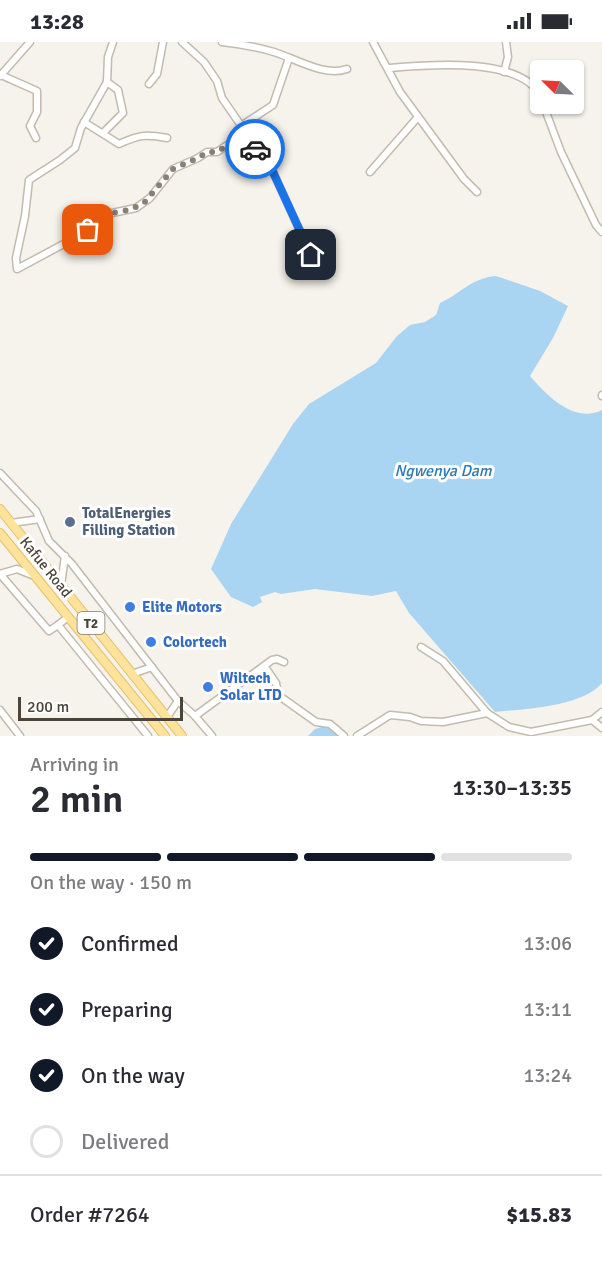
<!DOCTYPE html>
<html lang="en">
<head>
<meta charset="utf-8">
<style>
	:root { --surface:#fff; --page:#f2f2f3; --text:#2b2b33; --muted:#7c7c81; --line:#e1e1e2; --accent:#111827 }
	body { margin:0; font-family:Signika,sans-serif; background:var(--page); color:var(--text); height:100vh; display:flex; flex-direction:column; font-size:22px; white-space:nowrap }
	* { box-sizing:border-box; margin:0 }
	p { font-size:20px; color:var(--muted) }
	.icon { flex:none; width:33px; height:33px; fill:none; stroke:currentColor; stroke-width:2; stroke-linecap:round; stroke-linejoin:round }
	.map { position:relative; height:694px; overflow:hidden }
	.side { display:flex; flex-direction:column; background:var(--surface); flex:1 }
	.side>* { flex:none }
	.needle { width:39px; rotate:294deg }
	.tools { position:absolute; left:530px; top:18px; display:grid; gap:12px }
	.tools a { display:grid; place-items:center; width:54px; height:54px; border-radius:6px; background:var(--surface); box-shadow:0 2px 4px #0004; font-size:30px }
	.scale { position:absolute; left:18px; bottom:15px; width:165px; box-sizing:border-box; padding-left:6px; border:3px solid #4b4439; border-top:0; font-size:16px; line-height:21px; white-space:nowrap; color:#4b4439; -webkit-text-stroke:4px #fff; paint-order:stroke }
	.pin { position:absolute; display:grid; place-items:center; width:51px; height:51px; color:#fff; margin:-26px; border-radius:12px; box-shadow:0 3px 9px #0006 }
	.courier { position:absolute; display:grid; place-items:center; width:60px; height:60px; margin:-30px; border:4px solid #1a73e8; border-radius:50%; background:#fff; color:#222; box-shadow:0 2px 8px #0007 }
	.summary em { font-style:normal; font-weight:600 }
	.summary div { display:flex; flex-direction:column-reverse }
	.summary { display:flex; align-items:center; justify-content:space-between; height:102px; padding:0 30px }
	h1 { font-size:39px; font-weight:600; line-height:45px }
	.bar { display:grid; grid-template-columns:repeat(4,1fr); gap:9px 6px; align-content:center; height:72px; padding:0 30px }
	.bar i { height:8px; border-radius:4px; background:var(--line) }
	.bar .selected { background:var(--accent) }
	.bar p { grid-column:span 4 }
	.line { display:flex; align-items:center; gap:15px; padding:0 30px; border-top:2px solid var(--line) }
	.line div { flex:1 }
	ol { padding:0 30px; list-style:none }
	li { display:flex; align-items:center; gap:18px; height:66px }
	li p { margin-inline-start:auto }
	li .icon { padding:6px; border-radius:50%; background:var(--accent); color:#fff; stroke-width:4 }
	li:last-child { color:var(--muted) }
	li i { width:33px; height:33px; border:3px solid var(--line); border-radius:50% }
	.status { display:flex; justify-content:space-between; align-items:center; height:42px; padding:0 30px; background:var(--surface); direction:ltr }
	.status svg { height:16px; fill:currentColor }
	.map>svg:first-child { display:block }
	.water { fill:#a9d4f2 }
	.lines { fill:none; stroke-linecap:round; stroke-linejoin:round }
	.minor-casing { stroke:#c2bbae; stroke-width:9 }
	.major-casing { stroke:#e6c16a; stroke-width:10 }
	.minor { stroke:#fff; stroke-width:6 }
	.major { stroke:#ffe39c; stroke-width:8 }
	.done { stroke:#878178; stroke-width:6; stroke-dasharray:0 10.8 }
	.route { stroke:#1a73e8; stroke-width:8 }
	.service-dot { fill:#5c6f8a; stroke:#fff; stroke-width:2 }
	.shop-dot { fill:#3f7fe0; stroke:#fff; stroke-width:2 }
	.labels { text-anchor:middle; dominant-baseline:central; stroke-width:6; stroke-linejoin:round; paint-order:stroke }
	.shield { fill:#fff; stroke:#817c74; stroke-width:1.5 }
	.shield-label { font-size:14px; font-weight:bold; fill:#4b4439 }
	.service-label { font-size:15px; font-weight:bold; fill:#4e5e75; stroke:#fff; text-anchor:start }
	.street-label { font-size:15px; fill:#4b4439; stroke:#fff }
	.shop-label { font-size:15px; font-weight:bold; fill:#366cbe; stroke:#fff; text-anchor:start }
	.water-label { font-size:16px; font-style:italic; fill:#2e7ab2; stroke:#fff }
</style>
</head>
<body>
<div class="status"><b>13:28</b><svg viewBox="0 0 49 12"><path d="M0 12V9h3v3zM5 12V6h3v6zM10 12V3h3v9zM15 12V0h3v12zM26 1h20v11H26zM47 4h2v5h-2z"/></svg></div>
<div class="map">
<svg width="602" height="694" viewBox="0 0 602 694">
	<rect width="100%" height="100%" fill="#f6f3ec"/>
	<g class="water">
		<path d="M496,234L540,249L568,264L553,296L530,334C547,354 575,382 602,368V641C582,665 524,667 495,670L409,571L396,549L372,554L315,547L281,552L275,550L260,555L262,560L253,565L231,555L211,527L231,482L293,382L309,362L376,321L397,294L410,283L425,280L436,273L440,261C462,251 471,236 496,234Z"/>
		<polygon points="325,684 331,686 340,694 308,694 315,687"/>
	</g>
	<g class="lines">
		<defs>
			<g id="minor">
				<polyline points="113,0 108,15 107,40 81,86 75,106 60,118 29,138 25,174 16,216 17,227 73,197 112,171 136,166 150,156 173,127 198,116 207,110 217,110 245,91"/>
				<polyline points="182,0 204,20 217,39 222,56 273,130 311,213"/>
				<path d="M222,0C240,2 257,5 274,10C296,17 325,35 347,27"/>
				<polyline points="373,0 400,50 464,137 477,150"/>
				<path d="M388,26C426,23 519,14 540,53"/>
				<polyline points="504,30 508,15 506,0"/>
				<polyline points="1,33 37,49 37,70 30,84 36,96"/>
				<polyline points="0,34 30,0"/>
				<polyline points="149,42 157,32 163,0"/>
				<polyline points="543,62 561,110 596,183 602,190"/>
				<path d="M84,80L119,102C139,93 144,92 167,96"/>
				<polyline points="241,84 273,63 289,16"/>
				<polyline points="103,91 123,71 118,48 107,40"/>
				<polyline points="370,130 418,75"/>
				<polyline points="602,353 602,354"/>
				<polyline points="0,431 36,469 49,499 72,522 178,659 195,674 212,694"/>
				<polyline points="11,481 40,477"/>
				<polyline points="0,532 49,589 58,583"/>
				<polyline points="0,532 17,527 32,533"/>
				<polyline points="61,543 65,514"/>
				<polyline points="68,575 58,583 148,694"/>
				<polyline points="421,605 443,619 487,671 509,685 531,690 592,678 602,670"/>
				<polyline points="265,625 276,641 278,653 316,680 330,682 344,694"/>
				<polyline points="132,632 152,625"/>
				<polyline points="0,668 20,694"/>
				<polyline points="195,674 272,618 277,617 284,620"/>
				<polyline points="167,675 178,659"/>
				<polyline points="592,678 602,686"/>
				<polyline points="357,694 390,673 410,675 421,679 443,680 487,671"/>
			</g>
			<g id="major">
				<polyline points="0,467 182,694"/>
				<polyline points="0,491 165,694"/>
			</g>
		</defs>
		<use href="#minor" class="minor-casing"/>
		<use href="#major" class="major-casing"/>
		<use href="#minor" class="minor"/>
		<use href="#major" class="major"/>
	</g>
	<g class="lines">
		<polyline class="done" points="88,188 112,171 129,168 144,161 173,127 198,116 207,110 217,110 245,91 255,107"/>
		<polyline class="route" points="255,107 273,130 311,213"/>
	</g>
	<circle class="service-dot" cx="70" cy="480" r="6"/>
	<g class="shop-dot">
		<circle cx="130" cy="565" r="6"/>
		<circle cx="151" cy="600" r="6"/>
		<circle cx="208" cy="645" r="6"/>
	</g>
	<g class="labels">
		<rect class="shield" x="77.5" y="570" width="27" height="22" rx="4.5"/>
		<g class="shield-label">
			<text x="91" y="581">T2</text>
		</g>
		<g class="service-label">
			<text x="82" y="471">TotalEnergies<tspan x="82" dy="17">Filling Station</tspan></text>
		</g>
		<g class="street-label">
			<text transform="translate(46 525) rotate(51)">Kafue Road</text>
		</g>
		<g class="shop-label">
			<text x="142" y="565">Elite Motors</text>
			<text x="163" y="600">Colortech</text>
			<text x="220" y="636">Wiltech<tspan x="220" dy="17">Solar LTD</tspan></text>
		</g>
		<g class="water-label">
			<text x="443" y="429">Ngwenya Dam</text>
		</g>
	</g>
</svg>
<div class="tools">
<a><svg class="needle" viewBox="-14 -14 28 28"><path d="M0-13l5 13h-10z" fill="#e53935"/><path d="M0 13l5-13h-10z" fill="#7c7c81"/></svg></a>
</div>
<div class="scale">200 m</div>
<div class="pin" style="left:88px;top:188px;background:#ea580c"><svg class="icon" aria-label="bag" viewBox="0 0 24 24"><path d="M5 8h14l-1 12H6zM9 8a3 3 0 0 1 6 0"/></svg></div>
<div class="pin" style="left:311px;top:213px;background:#1f2937"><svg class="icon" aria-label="home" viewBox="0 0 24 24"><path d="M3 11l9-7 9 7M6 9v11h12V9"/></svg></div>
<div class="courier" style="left:255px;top:107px"><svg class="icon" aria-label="car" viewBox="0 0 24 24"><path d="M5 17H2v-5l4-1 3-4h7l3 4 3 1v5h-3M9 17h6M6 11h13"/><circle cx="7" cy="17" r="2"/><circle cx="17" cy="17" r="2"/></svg></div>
</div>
<section class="side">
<div class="summary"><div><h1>2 min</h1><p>Arriving in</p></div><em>13:30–13:35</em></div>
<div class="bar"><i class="selected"></i><i class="selected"></i><i class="selected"></i><i></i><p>On the way · 150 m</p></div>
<ol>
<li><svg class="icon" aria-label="check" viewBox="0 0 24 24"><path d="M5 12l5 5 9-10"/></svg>Confirmed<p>13:06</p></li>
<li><svg class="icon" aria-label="check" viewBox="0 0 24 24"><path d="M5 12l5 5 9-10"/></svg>Preparing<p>13:11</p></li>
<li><svg class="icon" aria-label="check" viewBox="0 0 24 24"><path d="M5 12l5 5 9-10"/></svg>On the way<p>13:24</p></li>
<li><i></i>Delivered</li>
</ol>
<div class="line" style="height:78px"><div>Order #7264</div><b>$15.83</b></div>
</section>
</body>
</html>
